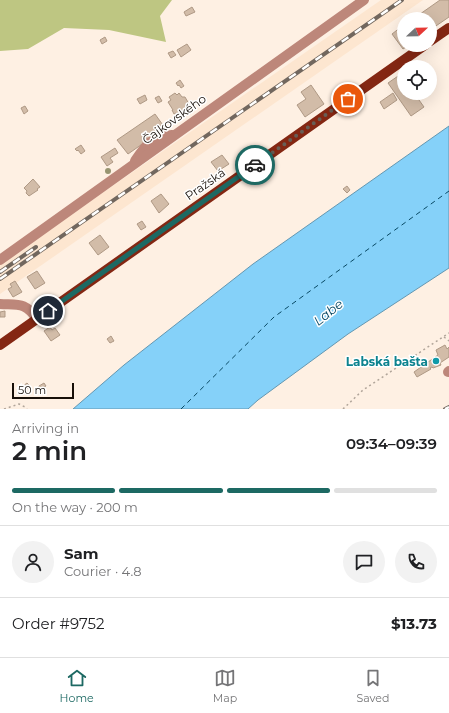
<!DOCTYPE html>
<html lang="en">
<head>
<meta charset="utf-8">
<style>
	:root { --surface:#fff; --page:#f2f2f2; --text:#202124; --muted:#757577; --line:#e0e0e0; --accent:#1d6963 }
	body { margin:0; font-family:Montserrat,sans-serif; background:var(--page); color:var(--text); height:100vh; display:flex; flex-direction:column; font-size:15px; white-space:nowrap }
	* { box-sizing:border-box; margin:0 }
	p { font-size:13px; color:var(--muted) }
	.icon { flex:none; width:22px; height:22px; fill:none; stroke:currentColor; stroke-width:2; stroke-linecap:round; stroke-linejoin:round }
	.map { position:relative; height:409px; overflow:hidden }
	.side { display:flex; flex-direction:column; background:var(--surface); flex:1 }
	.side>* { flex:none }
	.needle { width:26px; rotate:68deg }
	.controls { position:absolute; left:397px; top:12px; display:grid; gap:8px }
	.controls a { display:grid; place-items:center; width:40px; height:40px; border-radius:50%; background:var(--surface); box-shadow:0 4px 16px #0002; font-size:20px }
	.scale { position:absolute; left:12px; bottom:10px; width:62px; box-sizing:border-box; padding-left:4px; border:2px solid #170f08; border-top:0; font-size:11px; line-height:14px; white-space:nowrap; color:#170f08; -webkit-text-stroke:3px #fff; paint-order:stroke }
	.pin { position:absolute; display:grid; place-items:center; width:34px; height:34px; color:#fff; margin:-17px; border:2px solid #fff; border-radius:50%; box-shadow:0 1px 4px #0007 }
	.courier { position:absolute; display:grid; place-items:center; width:40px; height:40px; margin:-20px; border:3px solid #1d6963; border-radius:50%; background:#fff; color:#222; box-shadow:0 1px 5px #0007 }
	.headline em { font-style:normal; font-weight:600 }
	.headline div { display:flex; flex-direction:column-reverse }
	.headline { display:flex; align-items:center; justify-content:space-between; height:68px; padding:0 12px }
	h1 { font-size:26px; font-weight:600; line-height:30px }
	.bar { display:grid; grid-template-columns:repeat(4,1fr); gap:6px 4px; align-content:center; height:48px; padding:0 12px }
	.bar i { height:5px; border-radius:3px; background:var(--line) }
	.bar .active { background:var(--accent) }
	.bar p { grid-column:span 4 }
	.line { display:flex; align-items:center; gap:10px; padding:0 12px; border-top:1px solid var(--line) }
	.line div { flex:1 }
	.round { display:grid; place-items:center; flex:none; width:42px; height:42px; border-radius:21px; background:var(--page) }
	.tab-bar { display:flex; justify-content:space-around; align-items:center; height:56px; border-top:1px solid var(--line); background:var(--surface); font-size:11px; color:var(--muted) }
	.tab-bar a { display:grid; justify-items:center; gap:2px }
	.tab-bar .active { color:var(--accent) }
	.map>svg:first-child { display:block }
	.built { fill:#fde6d0 }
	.green { fill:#bec682 }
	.water { fill:#85d1f9; stroke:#6497b1 }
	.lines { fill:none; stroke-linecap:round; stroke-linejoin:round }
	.ferry { stroke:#084964; stroke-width:1; stroke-dasharray:5 4; stroke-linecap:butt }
	.building { fill:#d2bca8; stroke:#af9985 }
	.path { stroke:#b1a59a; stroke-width:1.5; stroke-dasharray:2 3; stroke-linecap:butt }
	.minor { stroke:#bd877a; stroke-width:10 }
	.major { stroke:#842713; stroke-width:10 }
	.rail-casing { stroke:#72675e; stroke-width:4 }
	.rail { stroke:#fff; stroke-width:2.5; stroke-dasharray:8; stroke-linecap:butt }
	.tree { fill:#979470 }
	.done { stroke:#685e55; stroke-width:4; stroke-dasharray:0 7.2 }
	.route { stroke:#1d6963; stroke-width:5 }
	.culture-dot { fill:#0f9aa8; stroke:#fff; stroke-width:1.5 }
	.labels { text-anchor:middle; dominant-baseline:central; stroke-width:3; stroke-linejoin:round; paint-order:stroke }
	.street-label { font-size:12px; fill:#170f08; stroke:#fff }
	.culture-label { font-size:12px; font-weight:bold; fill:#0d838f; stroke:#fff; text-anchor:end }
	.water-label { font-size:13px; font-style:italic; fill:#084964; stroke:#fff }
</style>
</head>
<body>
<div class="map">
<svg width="449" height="409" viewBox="0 0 449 409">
	<rect width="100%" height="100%" fill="#fef0e3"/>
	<polygon class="built" points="381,0 423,0 0,294 0,264"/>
	<polygon class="green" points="0,0 172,0 160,16 166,42 109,30 64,28 28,49 0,51"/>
	<polygon class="water" points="449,126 449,268 348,334 258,400 248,409 73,409 124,365 253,264"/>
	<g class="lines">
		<polyline class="ferry" points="181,409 274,317 449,191"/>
	</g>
	<g class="building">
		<polygon points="440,0 449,0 449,17 430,30 430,19 413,19"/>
		<polygon points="192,7 195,12 186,16 184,12"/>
		<polygon points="401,27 404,31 404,45 409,45 403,49 392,34"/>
		<polygon points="105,37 107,41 102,44 100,40"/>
		<polygon points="187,44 191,50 181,57 177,50"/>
		<polygon points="173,51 176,55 171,58 168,53"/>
		<polygon points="401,74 404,78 404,93 414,93 424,107 411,116 388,83"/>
		<polygon points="180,80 184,86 181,88 179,85 178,86 176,83"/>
		<polygon points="311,85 324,104 305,117 297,105 306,99 301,92"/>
		<polygon points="175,93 177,95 179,93 182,97 185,97 189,104 187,106 189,109 179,116 176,113 174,114 172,110 173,110 168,102 171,100 169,97"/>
		<polygon points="393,93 397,100 384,109 380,102"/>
		<polygon points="145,95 147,100 140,104 137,99"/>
		<polygon points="159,96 162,101 158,103 155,98"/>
		<polygon points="25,106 28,111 24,114 21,108"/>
		<polygon points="155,114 165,128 128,154 117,140"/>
		<polygon points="81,145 85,151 81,154 78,150 77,151 75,149"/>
		<polygon points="115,148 118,153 110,158 113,162 107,166 101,157"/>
		<polygon points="222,155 229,164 218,171 211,162"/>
		<polygon points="33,179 40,187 37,189 38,190 29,196 26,193 27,191 24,188"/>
		<polygon points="347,186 350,190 347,193 343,189"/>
		<polygon points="161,194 169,204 159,213 151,201"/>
		<polygon points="142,221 146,227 141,230 137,224"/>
		<polygon points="100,235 109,247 98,255 89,243"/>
		<polygon points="37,271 45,283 35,289 27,277"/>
		<polygon points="15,281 22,292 13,297 8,289 12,287 10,284"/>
		<polygon points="5,311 5,317 0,317 0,312"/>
		<polygon points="50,327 52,330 55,328 60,335 51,341 44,331"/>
		<polygon points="111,336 114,341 110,343 107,339"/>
		<polygon points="445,345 447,349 449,347 449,357 440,363 441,365 433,368 432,367 430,368 431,369 417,377 414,372 438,355 436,350"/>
		<polygon points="27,383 30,386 26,390 23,386"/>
		<polygon points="44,383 46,386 41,389 39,388 39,386"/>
	</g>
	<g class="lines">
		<g class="path">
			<polyline points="444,337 449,341"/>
			<polyline points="4,409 19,404 25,407 27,409"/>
			<polyline points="343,409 363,390 449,333"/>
		</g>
		<g class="minor">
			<path d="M135,161C147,143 150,138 172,135"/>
			<polyline points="0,260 364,0"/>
			<path d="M0,304C19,305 25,302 37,319"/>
			<polyline points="448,372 449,371"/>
		</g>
		<g class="major">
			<polyline points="430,41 449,28"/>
			<polyline points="0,345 425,45"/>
		</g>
		<defs>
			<g id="rail">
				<polyline points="0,272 36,247"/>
				<polyline points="0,279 402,0"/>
				<polyline points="445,409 449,407"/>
			</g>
		</defs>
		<use href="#rail" class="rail-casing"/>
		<use href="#rail" class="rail"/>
	</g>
	<circle class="tree" cx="108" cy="171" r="3"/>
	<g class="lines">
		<polyline class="done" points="255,165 348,99"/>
		<polyline class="route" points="48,311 255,165"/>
	</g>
	<circle class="culture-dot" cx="436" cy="361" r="4"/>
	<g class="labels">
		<g class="street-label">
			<text transform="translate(174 119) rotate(-36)">Čajkovského</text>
			<text transform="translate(205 184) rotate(-35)">Pražská</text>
		</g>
		<g class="culture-label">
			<text x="428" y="361">Labská bašta</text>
		</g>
		<g class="water-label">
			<text transform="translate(328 312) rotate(-39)">Labe</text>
		</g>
	</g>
</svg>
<div class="controls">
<a><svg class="needle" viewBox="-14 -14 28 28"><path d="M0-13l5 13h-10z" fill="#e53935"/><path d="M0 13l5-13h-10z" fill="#757577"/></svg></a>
<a><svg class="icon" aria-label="locate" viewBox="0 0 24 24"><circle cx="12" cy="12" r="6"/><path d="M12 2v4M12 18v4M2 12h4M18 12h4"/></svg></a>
</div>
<div class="scale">50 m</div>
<div class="pin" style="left:348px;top:99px;background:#ea580c"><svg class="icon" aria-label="bag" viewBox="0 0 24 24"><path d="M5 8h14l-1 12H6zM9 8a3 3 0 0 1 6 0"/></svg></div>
<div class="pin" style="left:48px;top:311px;background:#1f2937"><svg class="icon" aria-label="home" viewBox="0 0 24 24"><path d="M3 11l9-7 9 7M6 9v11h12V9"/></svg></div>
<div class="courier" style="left:255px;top:165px"><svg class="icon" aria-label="car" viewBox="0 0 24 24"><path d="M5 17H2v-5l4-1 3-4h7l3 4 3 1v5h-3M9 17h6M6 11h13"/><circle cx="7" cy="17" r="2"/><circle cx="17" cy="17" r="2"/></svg></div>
</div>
<section class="side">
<div class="headline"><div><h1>2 min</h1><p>Arriving in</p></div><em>09:34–09:39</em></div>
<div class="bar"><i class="active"></i><i class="active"></i><i class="active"></i><i></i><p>On the way · 200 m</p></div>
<div class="line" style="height:72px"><a class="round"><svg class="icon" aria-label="person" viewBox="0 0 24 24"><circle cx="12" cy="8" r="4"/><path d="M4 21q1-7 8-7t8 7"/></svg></a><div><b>Sam</b><p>Courier · 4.8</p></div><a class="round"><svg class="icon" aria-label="chat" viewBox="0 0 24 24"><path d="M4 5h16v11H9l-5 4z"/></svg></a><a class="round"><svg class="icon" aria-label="phone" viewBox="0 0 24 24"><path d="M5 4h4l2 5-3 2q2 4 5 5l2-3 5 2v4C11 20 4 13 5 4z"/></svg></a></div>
<div class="line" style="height:52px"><div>Order #9752</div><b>$13.73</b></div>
</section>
<nav class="tab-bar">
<a class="active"><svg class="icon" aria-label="home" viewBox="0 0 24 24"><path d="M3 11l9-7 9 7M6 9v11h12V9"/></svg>Home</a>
<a><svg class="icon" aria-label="map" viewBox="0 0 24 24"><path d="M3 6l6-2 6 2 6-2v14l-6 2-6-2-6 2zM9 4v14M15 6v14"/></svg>Map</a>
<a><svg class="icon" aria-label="saved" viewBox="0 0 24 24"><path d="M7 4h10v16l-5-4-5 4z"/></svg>Saved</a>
</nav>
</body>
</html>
